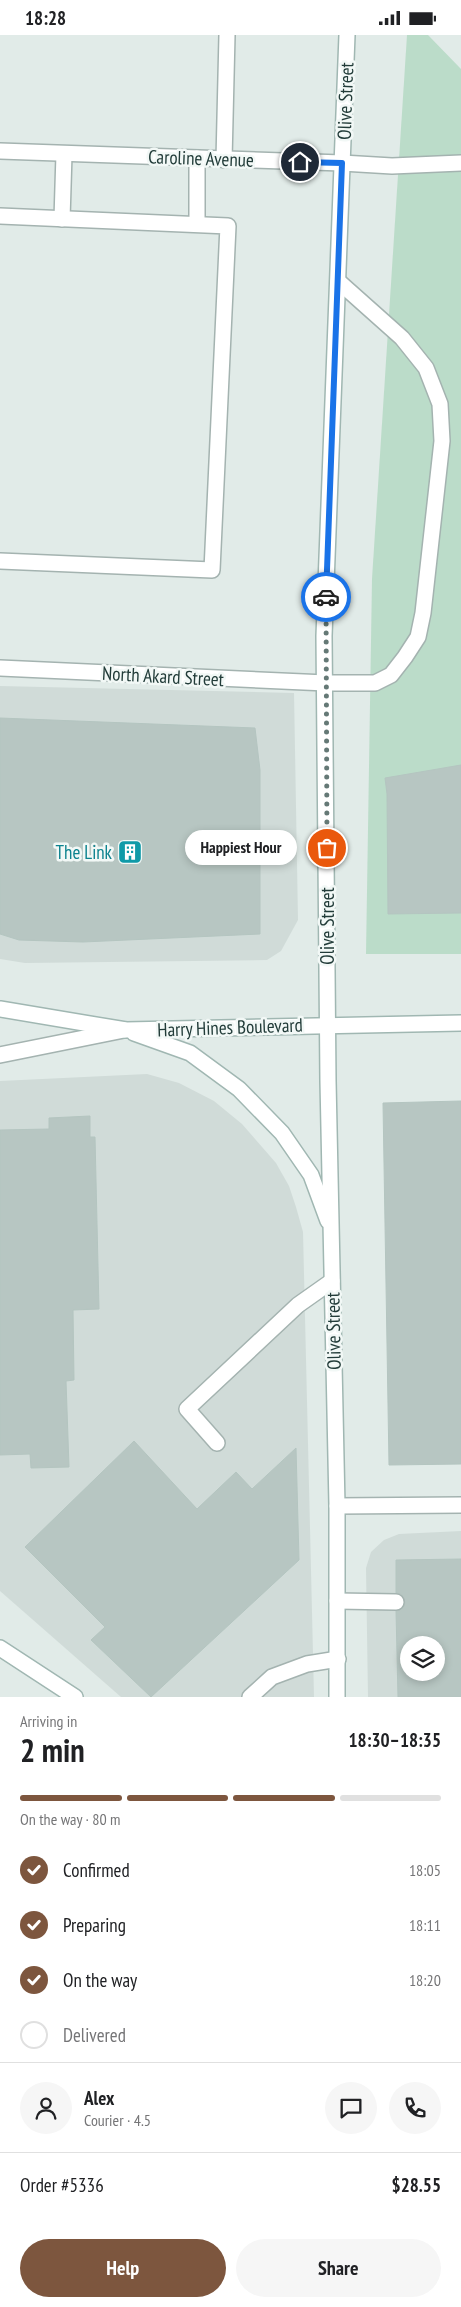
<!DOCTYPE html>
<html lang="en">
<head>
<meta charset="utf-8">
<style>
	:root { --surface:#fff; --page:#f6f6f6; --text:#202124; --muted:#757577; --line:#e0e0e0; --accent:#7d563e }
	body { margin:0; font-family:"PT Sans Narrow",sans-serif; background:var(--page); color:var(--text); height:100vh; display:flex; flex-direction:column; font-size:19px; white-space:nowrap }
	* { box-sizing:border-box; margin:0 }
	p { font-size:16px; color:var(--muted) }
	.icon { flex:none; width:28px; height:28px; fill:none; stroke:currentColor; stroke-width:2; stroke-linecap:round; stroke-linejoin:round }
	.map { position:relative; height:1662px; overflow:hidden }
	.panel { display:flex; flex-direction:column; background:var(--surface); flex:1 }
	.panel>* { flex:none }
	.controls { position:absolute; left:400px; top:1601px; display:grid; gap:10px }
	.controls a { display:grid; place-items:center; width:45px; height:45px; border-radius:50%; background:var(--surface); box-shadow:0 2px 8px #0003; font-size:25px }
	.pin { position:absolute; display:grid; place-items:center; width:42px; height:42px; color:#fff; margin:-21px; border:2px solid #fff; border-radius:50%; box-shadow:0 1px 5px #0007 }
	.courier { position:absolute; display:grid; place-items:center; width:50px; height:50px; margin:-25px; border:4px solid #1a73e8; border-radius:50%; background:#fff; color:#222; box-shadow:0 1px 6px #0007 }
	.bubble { position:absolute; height:35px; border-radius:18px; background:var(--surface); box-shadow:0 2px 8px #0003; font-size:16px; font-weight:600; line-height:35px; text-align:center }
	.summary em { font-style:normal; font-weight:600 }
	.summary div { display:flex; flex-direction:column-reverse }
	.summary { display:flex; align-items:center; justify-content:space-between; height:85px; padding:0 20px }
	h1 { font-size:32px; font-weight:600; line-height:38px }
	.bar { display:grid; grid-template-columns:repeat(4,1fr); gap:8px 5px; align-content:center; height:60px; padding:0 20px }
	.bar i { height:6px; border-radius:4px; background:var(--line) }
	.bar .selected { background:var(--accent) }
	.bar p { grid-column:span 4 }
	.line { display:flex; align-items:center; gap:12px; padding:0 20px; border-top:1px solid var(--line) }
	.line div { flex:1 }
	.round { display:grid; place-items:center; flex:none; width:52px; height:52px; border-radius:26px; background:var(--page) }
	ol { padding:0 20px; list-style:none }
	li { display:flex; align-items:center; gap:15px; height:55px }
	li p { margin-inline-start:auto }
	li .icon { padding:5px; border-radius:50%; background:var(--accent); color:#fff; stroke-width:4 }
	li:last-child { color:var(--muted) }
	li i { width:28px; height:28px; border:2px solid var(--line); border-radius:50% }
	.primary-button { display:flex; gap:10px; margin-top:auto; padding:10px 20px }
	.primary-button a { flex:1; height:58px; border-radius:30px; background:var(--accent); color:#fff; font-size:20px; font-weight:600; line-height:58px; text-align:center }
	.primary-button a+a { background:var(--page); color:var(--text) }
	.status { display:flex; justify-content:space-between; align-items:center; height:35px; padding:0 25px; background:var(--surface); direction:ltr }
	.status svg { height:14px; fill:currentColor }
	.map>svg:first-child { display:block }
	.built { fill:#d0dbd8; fill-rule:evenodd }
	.park { fill:#bbdcc9 }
	.building { fill:#b7c6c2; stroke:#b4c5c0; fill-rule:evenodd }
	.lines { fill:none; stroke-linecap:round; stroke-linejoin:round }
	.service-casing { stroke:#a4b3b0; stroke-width:18 }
	.minor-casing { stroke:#a4b3b0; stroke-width:18 }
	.tertiary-casing { stroke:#a4b3b0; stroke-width:18 }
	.secondary-casing { stroke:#a0b7b2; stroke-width:18 }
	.service { stroke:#fff; stroke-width:15 }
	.minor { stroke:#fff; stroke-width:15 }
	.tertiary { stroke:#fff; stroke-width:15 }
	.secondary { stroke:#fff; stroke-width:15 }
	.done { stroke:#657976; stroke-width:5; stroke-dasharray:0 9 }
	.route { stroke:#1a73e8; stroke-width:6 }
	.labels { text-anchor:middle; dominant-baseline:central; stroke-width:5; stroke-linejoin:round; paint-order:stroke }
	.street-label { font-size:19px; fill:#223c39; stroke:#f2f8f6 }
	.culture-label { font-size:19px; fill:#0d838f; stroke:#f2f8f6; text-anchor:end }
</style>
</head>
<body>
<div class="status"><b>18:28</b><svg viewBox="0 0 49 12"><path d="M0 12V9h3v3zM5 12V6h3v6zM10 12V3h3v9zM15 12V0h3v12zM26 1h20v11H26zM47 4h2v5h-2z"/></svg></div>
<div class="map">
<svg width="461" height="1662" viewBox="0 0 461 1662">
	<rect width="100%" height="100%" fill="#e1ebe8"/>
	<g class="built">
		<polygon points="0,651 294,658 298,885 281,916 267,925 25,928 0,924"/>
		<polygon points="147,1039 179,1048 214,1066 242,1089 276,1128 289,1151 296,1172 303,1197 314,1662 121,1662 0,1556 0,1046"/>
		<path d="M461,1496V1662H368L366,1533L371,1517L384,1505L399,1499ZM409,1610H436V1638H409Z"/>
	</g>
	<polygon class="park" points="407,0 428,0 461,34 461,919 366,919 372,544"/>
	<g class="building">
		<polygon points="0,683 255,693 260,735 260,899 83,907 19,905 0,899"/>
		<polygon points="461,730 461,878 388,879 387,759 385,743"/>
		<polygon points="461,1066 461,1429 389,1430 383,1068"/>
		<polygon points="90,1081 90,1102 95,1102 99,1274 73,1275 74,1345 66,1346 69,1432 31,1433 30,1419 0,1420 0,1095 49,1094 49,1083"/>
		<polygon points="134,1406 197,1474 236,1437 252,1454 296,1413 299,1525 151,1662 91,1605 105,1592 25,1512"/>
		<path d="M461,1524V1662H398L396,1576L404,1572L405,1567L401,1559L396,1558V1525ZM409,1610H436V1638H409Z"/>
	</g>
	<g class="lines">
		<defs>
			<g id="service">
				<polyline points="0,116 342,128"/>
				<polyline points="224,125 227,0"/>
				<polyline points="0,181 228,191 212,535 0,526"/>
				<polyline points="62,184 64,119"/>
				<polyline points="197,188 197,123"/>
				<polyline points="326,648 375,648 391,640 405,622 418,602 423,578 442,406 440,369 426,333 402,303 338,246"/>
				<polyline points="217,1408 187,1374 298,1270 332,1246"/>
				<polyline points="337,1566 396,1567"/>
				<polyline points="250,1662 272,1642 307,1629 338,1624"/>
			</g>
			<g id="minor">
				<polyline points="342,128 392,131 461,128"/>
				<polyline points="0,633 326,648"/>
				<polyline points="337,1471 461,1470"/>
			</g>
			<polyline id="tertiary" points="0,1020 124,995"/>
			<g id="secondary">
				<polyline points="0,974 126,995 461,988"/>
				<polyline points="134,998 190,1018 239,1054 282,1098 311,1140 328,1186"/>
				<polyline points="0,1613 75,1662"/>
				<polyline points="337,1662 337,1471 328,1046 324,601 347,0"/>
			</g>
		</defs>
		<use href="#service" class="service-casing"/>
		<use href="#minor" class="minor-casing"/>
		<use href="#tertiary" class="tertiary-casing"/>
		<use href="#secondary" class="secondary-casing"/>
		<use href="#service" class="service"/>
		<use href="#minor" class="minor"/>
		<use href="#tertiary" class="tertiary"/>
		<use href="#secondary" class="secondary"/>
	</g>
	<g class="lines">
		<polyline class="done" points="326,562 327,813"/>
		<polyline class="route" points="300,127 342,128 326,562"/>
	</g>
	<defs>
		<symbol id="building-square" viewBox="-11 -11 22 22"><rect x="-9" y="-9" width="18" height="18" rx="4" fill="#0f9aa8" stroke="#f2f8f6"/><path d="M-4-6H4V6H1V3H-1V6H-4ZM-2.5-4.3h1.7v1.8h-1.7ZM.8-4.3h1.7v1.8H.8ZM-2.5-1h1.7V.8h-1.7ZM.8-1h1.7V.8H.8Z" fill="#fff"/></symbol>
	</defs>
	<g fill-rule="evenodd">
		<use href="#building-square" x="116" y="803" width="28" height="28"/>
	</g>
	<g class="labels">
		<g class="street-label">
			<text transform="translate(345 66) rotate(-88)">Olive Street</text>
			<text transform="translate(201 123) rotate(2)">Caroline Avenue</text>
			<text transform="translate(163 641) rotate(3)">North Akard Street</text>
			<text transform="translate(327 891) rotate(-90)">Olive Street</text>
			<text transform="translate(230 992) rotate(-2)">Harry Hines Boulevard</text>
			<text transform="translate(333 1296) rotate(-91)">Olive Street</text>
		</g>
		<g class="culture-label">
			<text x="112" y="817">The Link</text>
		</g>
	</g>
</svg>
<div class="controls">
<a><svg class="icon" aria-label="layers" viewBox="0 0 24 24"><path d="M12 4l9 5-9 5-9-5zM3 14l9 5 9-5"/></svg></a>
</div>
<div class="pin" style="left:327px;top:813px;background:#ea580c"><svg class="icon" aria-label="bag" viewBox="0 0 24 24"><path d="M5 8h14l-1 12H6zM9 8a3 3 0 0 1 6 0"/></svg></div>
<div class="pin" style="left:300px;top:127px;background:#1f2937"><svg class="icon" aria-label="home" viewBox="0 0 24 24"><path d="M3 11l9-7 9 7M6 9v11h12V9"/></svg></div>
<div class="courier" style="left:326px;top:562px"><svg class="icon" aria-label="car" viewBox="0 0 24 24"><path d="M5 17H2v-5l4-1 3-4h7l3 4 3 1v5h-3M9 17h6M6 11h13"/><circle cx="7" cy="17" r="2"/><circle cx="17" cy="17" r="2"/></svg></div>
<div class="bubble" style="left:185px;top:795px;width:112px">Happiest Hour</div>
</div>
<section class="panel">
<div class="summary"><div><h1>2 min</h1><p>Arriving in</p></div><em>18:30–18:35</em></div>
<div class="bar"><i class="selected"></i><i class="selected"></i><i class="selected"></i><i></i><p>On the way · 80 m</p></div>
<ol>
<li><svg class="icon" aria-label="check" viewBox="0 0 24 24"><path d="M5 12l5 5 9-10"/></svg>Confirmed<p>18:05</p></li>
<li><svg class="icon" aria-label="check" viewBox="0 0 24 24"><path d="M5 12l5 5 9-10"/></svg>Preparing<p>18:11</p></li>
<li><svg class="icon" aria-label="check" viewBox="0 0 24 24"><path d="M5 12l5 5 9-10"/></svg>On the way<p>18:20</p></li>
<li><i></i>Delivered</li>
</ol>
<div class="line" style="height:90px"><a class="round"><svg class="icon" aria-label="person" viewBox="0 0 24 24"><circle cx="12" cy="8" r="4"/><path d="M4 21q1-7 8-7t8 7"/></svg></a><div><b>Alex</b><p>Courier · 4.5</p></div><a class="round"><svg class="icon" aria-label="chat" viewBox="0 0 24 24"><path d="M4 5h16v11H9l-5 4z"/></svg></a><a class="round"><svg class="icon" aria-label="phone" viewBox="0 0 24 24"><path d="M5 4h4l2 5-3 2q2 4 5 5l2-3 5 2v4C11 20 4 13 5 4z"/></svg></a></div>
<div class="line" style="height:65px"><div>Order #5336</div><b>$28.55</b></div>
<div class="primary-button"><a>Help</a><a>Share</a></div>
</section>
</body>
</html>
